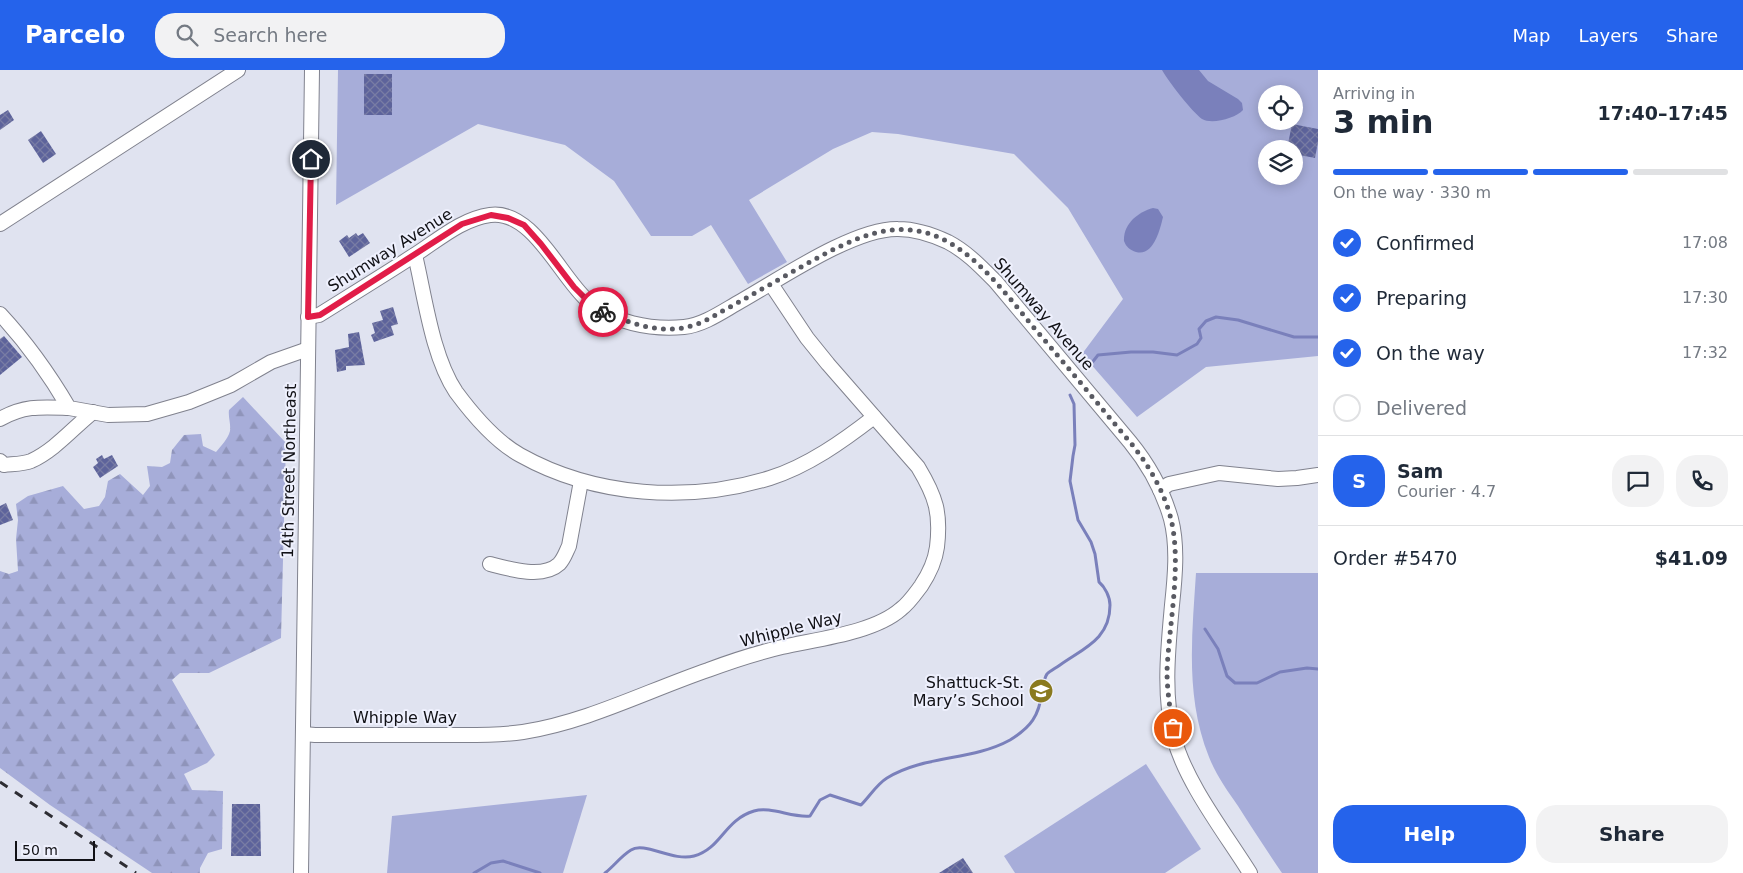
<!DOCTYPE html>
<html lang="en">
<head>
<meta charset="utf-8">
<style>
	:root { --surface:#fff; --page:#f2f2f3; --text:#1f2937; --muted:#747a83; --line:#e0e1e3; --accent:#2563eb }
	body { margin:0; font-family:"DejaVu Sans",sans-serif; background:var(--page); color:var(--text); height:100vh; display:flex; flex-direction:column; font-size:19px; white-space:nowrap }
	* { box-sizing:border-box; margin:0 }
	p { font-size:16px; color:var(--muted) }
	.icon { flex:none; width:28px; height:28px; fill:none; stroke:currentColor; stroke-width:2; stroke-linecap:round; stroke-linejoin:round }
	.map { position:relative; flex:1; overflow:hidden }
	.details { display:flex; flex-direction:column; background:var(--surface); width:425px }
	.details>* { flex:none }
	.tools { position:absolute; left:1258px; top:15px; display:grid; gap:10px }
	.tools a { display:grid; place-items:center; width:45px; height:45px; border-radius:50%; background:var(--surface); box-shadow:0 2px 12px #0003; font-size:25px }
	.scale { position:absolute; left:15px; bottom:12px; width:80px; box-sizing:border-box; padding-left:5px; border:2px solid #111116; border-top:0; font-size:14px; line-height:18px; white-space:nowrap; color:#111116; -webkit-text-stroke:4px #eef0fd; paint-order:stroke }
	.pin { position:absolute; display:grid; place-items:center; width:42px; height:42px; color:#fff; margin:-21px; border:2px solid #fff; border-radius:50%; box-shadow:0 1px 5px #0007 }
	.courier { position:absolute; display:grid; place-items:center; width:50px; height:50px; margin:-25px; border:4px solid #e11d48; border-radius:50%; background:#fff; color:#222; box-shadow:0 1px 6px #0007 }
	.headline em { font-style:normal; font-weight:600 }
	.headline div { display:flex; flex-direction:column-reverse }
	.headline { display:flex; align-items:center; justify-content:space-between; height:85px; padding:0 15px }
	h1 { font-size:32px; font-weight:600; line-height:38px }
	.bar { display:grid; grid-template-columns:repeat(4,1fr); gap:8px 5px; align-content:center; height:60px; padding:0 15px }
	.bar i { height:6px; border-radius:4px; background:var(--line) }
	.bar .active { background:var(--accent) }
	.bar p { grid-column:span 4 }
	.line { display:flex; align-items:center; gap:12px; padding:0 15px; border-top:1px solid var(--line) }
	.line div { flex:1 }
	.round { display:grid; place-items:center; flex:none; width:52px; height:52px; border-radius:20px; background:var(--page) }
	ol { padding:0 15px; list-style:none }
	li { display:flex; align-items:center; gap:15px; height:55px }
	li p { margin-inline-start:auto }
	li .icon { padding:5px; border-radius:50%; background:var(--accent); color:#fff; stroke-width:4 }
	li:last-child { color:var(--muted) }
	li i { width:28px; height:28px; border:2px solid var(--line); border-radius:50% }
	.cta { display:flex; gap:10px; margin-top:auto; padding:10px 15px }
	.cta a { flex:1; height:58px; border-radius:20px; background:var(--accent); color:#fff; font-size:20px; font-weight:600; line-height:58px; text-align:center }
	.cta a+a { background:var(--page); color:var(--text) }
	header { display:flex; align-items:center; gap:30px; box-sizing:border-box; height:70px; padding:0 25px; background:var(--accent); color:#fff }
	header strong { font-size:24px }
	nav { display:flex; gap:28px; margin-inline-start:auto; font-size:18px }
	.search { width:350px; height:45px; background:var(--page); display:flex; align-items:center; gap:12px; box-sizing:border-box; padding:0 18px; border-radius:20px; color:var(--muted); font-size:19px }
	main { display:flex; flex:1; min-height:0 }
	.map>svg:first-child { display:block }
	.green { fill:#a7add9; fill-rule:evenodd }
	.forest { fill:url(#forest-firs) }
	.water { fill:#7a80bb }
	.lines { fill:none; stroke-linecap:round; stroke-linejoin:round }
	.stream { stroke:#7a80bb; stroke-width:3 }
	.building { fill:url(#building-cross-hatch) }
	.minor-casing { stroke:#80828e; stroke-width:16 }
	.minor { stroke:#fff; stroke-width:14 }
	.rail { stroke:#2d2d33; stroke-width:3; stroke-dasharray:9 9; stroke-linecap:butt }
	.done { stroke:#595a62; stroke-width:5; stroke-dasharray:0 9 }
	.route { stroke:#e11d48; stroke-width:6 }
	.labels { text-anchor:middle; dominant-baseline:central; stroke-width:4; stroke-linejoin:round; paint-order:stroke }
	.street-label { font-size:16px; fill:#111116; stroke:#eef0fd }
	.poi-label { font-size:16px; fill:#111116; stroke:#eef0fd; text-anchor:end }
</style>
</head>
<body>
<header>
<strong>Parcelo</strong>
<div class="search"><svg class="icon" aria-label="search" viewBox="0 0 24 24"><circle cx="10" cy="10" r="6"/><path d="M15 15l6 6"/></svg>Search here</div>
<nav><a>Map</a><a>Layers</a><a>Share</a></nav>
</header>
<main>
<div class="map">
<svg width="1318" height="803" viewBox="0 0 1318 803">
	<defs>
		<pattern id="forest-firs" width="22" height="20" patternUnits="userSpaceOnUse" patternTransform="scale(1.25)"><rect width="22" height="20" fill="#a7add9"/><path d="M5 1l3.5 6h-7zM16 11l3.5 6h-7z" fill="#8f94ba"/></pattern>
		<pattern id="building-cross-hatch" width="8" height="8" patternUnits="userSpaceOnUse" patternTransform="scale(1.25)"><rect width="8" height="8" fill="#5d639b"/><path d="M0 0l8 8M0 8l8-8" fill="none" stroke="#787ca4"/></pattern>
	</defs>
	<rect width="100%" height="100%" fill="#e0e3f0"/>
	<g class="green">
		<path d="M338,0H1318V286L1206,297L1137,347L1082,284L1123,229L1068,138L1014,84L898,64L872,62L833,79L749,130L787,192L748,214L711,155L692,166H651L614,111L565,75L478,54L336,135ZM1266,24H1294V51H1266ZM1266,79H1294V106H1266Z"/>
		<path d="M1196,503H1318V803H1282C1267,781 1252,758 1238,736C1227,720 1216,705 1209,687C1185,627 1192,566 1196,503Z"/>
		<polygon points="1146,694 1201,779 1165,803 1015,803 1004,786"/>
		<polygon points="587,725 563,803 387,803 392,746"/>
	</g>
	<path class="forest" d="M243,327L286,373L281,568L209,603H180L172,610L215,685L207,693L184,704L192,720L223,721L222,779L208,783L200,798V803H152L50,735L0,698V501L9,504L18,501L16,469L18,450L16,434L28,426L63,416L84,439L99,436L105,427L108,411L120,404L143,425L150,416L147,396L162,397L170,393L172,380L184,365L201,364L203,376L216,382C221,376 228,369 230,361C231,354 228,347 229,340Z"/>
	<g class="water">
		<path d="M1162,0H1199L1208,11L1238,29L1242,33L1243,40C1236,48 1212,55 1202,49C1192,42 1168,11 1162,0Z"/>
		<path d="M1153,138L1158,139L1163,147C1160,160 1153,187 1136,182C1130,180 1126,177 1124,171C1123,154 1138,142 1153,138Z"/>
	</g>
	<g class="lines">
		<g class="stream">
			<polyline points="1091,294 1098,285 1131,282 1153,282 1177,285 1197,274 1201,268 1199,259 1206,251 1216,247 1238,250 1294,267 1318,267"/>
			<polyline points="1205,559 1218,579 1227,606 1235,613 1257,613 1280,602 1307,598 1318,599"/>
			<polyline points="474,803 491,793 503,791 540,803"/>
			<path d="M605,803C614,796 621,786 631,780C644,771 673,792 694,786C721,779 724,750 754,741C771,736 792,748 810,746L820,730L830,725L861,735C870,726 877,714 887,708C924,685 972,691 1010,670C1031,657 1039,646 1042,622C1043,617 1044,608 1047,604C1050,601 1056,598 1060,595C1084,578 1110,569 1110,535C1110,527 1105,517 1099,512L1095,484L1091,472L1078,450L1070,411L1073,386L1075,375L1074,334L1070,325"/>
		</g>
	</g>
	<g class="building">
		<rect x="364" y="4" width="28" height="41"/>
		<polygon points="8,40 14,50 0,60 0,45"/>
		<polygon points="1292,54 1318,59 1318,72 1315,88 1294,84 1294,79 1287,79"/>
		<polygon points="41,61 56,84 43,93 28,70"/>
		<polygon points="356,163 358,166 363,163 370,173 349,187 339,171 347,165 349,168"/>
		<polygon points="393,237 398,254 391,256 394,265 374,272 371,265 375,263 372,253 383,250 380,241"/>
		<polygon points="359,262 365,295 346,296 346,300 337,302 335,280 349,277 348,264"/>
		<polygon points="4,266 22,287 0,305 0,269"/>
		<polygon points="102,385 104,389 112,385 118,396 100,408 93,397 98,393 96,389"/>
		<polygon points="6,433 13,450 0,455 0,436"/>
		<polygon points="232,734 260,734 261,786 231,786"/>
		<polygon points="963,788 973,803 939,803"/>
	</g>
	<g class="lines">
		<defs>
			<g id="minor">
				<polyline points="0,154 238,0"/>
				<path d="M415,185C425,227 432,286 456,322C473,345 495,371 520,385C595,427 689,433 770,408C808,396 843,371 874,347"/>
				<path d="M0,244C27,273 49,304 69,338L108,345L147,344L189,332L231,315L271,292L308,279"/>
				<path d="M308,247L319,245C351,225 382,206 413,186C437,171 461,149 490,145C532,139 560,206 587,230C613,253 650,260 684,257C704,255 723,241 741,231C780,209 854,158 898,159C914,159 933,165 948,172C967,182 981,197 996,212L1130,372C1148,394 1163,421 1171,449C1178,476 1175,507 1172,535C1168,579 1163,625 1174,668C1186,713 1225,763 1250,803"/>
				<path d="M0,349C25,335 42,337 69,338"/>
				<path d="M0,391L4,395C12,394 24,394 31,391C55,380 73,358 93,342"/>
				<polyline points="1160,420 1169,414 1219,403 1278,409 1297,408 1318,405"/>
				<path d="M490,494C509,499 543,509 559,494C564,489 566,482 569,476L581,411"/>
				<path d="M304,664L315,665C358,665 400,665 442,665C469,665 496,666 523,662C587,652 647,621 708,600C732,591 757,583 782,577C817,569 874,563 901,539C909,533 915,524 921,516C929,504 935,492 937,477C941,443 936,427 918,397L828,294L807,268L771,214"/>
				<polyline points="301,803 312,0"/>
			</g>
		</defs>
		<use href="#minor" class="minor-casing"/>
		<use href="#minor" class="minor"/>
		<polyline class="rail" points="0,712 136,803"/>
	</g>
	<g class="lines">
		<path class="done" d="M603,242C630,253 661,265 691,256C706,252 718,243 732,236C755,223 778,210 801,197C848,171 897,142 950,173C985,194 1009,228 1035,259C1067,296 1098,334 1130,372C1148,394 1164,421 1171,449C1182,495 1169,554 1167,601C1167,620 1170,639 1173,658"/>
		<polyline class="route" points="311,89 308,247 320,245 462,154 491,145 508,148 524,155 541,174 574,217 588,231 603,242"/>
	</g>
	<defs>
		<symbol id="school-disc" viewBox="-11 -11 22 22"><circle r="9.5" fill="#8a7a1f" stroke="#eef0fd"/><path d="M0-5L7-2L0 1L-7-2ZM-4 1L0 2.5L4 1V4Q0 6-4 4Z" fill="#fff"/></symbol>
	</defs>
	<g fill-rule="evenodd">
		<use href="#school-disc" x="1027" y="607" width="28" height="28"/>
	</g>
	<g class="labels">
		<g class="street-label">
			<text transform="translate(390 180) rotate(-32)">Shumway Avenue</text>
			<text transform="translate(1044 244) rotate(49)">Shumway Avenue</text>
			<text transform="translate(289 401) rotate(-89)">14th Street Northeast</text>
			<text transform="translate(791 559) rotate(-14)">Whipple Way</text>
			<text x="405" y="647">Whipple Way</text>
		</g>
		<g class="poi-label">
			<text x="1024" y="612">Shattuck-St.<tspan x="1024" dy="18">Mary’s School</tspan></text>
		</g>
	</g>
</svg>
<div class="tools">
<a><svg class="icon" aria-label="locate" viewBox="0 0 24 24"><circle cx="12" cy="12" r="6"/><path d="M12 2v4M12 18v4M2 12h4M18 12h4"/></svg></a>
<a><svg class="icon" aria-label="layers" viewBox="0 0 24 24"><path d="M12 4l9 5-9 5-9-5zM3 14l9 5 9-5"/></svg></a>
</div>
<div class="scale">50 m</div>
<div class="pin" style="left:1173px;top:658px;background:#ea580c"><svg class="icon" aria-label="bag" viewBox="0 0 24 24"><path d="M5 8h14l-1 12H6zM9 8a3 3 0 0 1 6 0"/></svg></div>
<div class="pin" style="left:311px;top:89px;background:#1f2937"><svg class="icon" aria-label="home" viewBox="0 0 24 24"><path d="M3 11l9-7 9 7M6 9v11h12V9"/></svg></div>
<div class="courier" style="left:603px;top:242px"><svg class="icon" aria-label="bike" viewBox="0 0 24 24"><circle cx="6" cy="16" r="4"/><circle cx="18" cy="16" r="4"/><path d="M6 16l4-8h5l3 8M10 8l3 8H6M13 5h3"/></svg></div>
</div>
<section class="details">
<div class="headline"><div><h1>3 min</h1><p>Arriving in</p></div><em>17:40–17:45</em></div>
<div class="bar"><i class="active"></i><i class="active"></i><i class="active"></i><i></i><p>On the way · 330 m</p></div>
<ol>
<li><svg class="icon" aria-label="check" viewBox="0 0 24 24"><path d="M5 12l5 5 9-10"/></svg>Confirmed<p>17:08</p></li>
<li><svg class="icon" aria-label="check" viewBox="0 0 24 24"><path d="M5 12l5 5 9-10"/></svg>Preparing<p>17:30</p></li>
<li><svg class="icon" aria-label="check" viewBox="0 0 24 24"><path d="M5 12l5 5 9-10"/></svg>On the way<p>17:32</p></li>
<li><i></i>Delivered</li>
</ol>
<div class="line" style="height:90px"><b class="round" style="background:var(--accent);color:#fff">S</b><div><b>Sam</b><p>Courier · 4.7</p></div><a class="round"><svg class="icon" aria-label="chat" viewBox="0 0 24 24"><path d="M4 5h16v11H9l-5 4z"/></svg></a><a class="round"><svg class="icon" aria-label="phone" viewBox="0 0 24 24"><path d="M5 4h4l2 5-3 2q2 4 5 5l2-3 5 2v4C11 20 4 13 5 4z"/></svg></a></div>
<div class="line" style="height:65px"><div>Order #5470</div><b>$41.09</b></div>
<div class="cta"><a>Help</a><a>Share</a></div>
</section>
</main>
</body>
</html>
